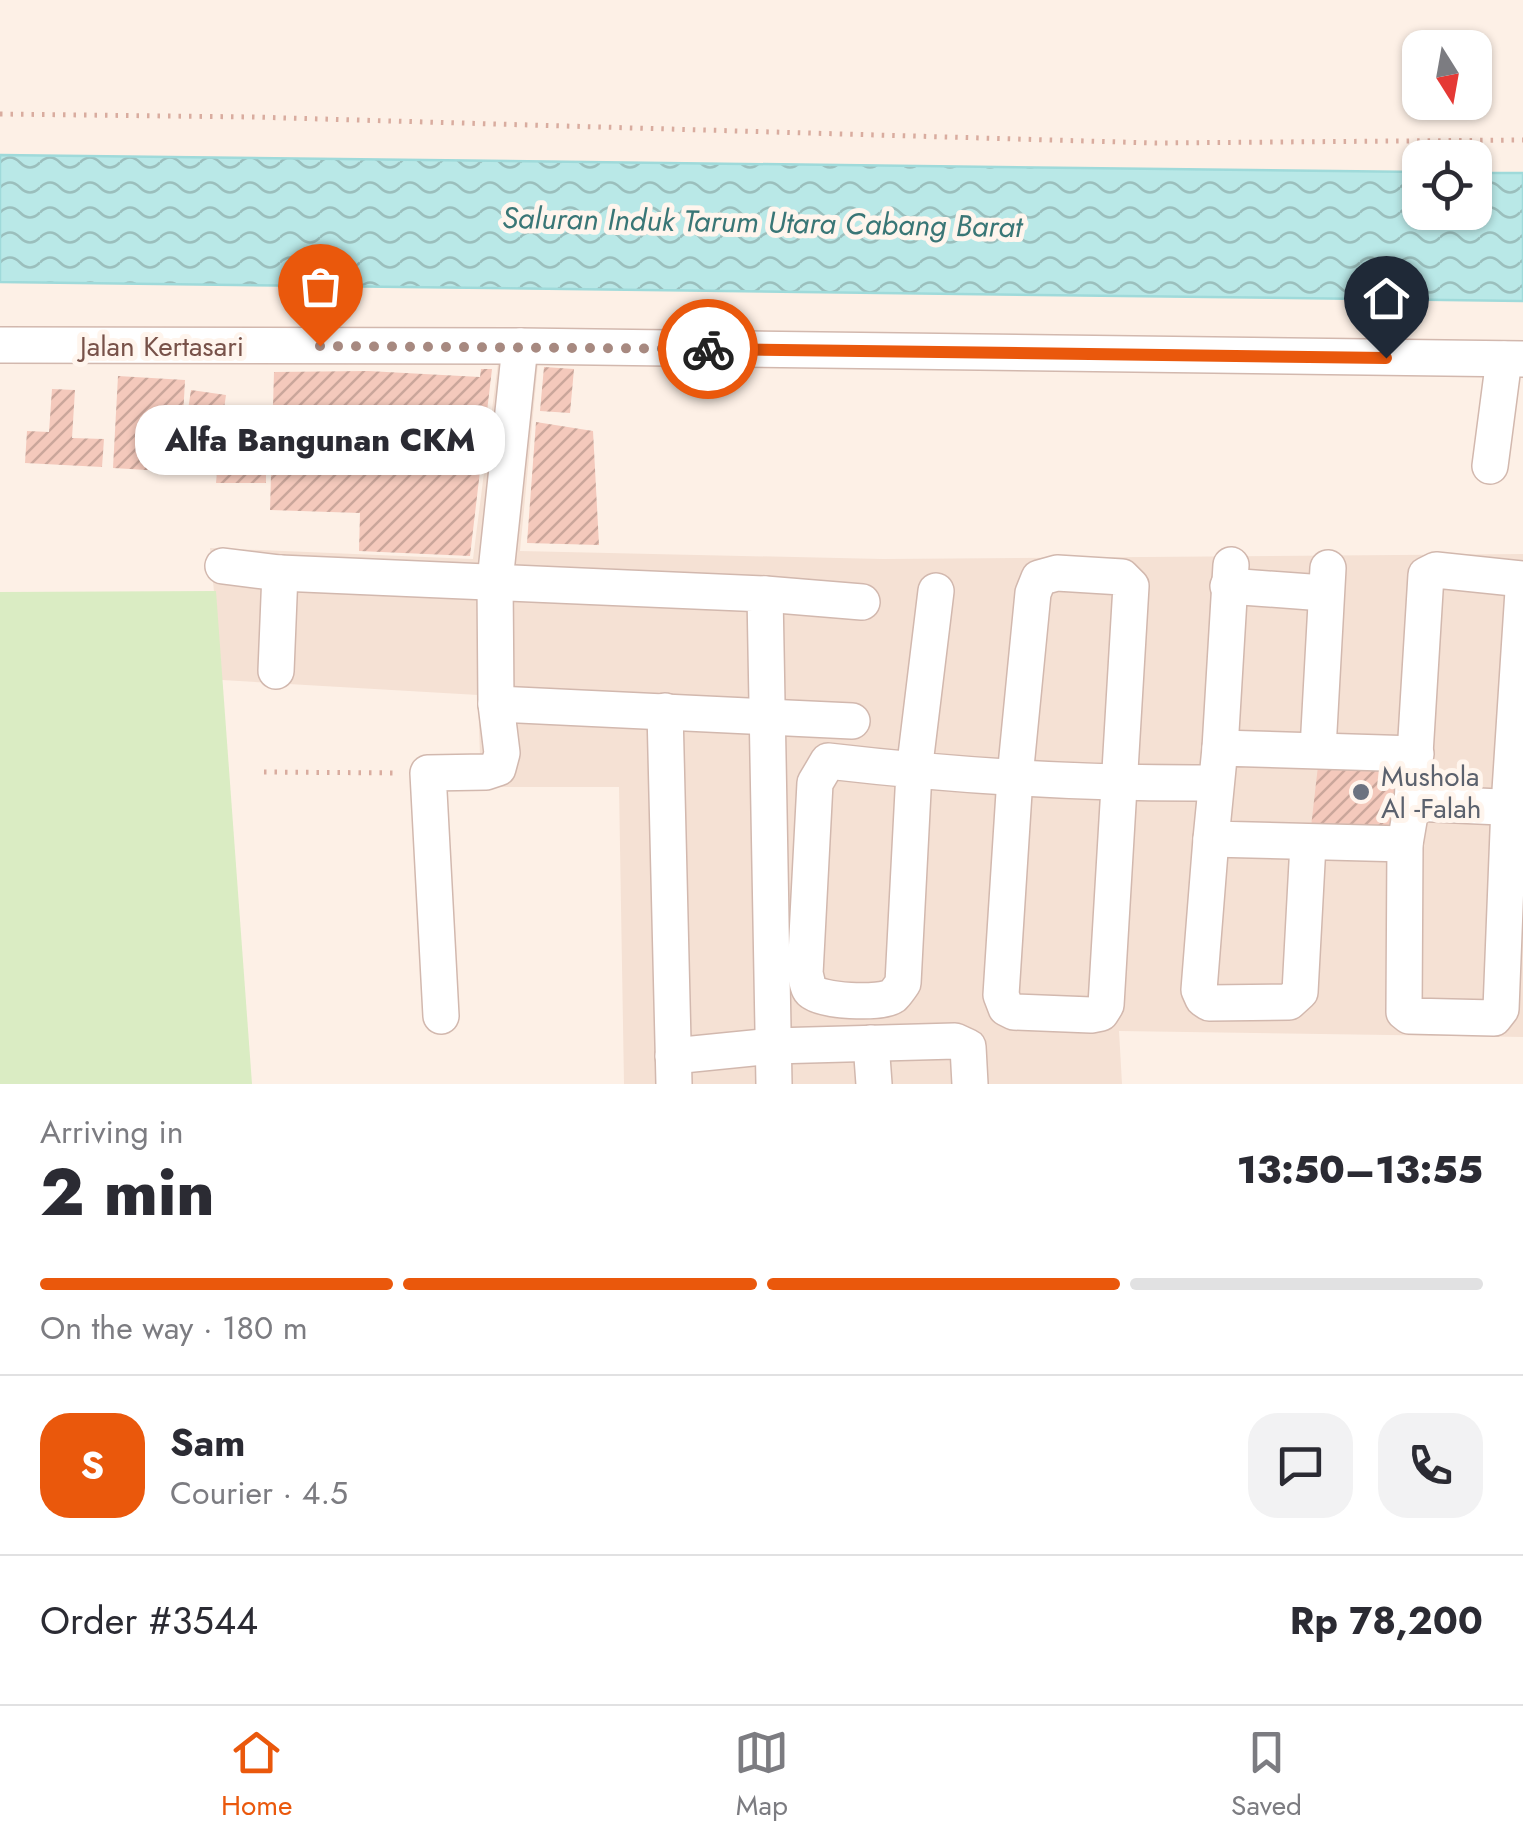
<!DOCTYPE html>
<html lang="en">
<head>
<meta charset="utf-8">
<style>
	:root { --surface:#fff; --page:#f2f2f3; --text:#2b2b33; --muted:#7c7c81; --line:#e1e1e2; --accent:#ea580c }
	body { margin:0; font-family:Jost,sans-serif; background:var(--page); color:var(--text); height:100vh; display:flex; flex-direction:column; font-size:38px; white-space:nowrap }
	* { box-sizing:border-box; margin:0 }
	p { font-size:32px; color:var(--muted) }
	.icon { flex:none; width:55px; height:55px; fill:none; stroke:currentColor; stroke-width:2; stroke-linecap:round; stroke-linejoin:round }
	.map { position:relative; height:1084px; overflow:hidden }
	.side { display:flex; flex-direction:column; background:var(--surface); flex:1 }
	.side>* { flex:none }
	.needle { width:65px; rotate:169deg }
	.tools { position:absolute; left:1402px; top:30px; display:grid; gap:20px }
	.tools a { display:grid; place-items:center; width:90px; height:90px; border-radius:20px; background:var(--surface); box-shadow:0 2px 8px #0004; font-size:50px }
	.pin { position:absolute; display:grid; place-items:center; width:85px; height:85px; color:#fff; margin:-102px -42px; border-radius:50% 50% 50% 0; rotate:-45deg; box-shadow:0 0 10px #0007 }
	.pin .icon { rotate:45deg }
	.courier { position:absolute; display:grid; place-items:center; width:100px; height:100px; margin:-50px; border:8px solid #ea580c; border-radius:50%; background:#fff; color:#222; box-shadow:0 2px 12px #0007 }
	.bubble { position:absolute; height:70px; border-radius:30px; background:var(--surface); box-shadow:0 2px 8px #0004; font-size:32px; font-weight:800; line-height:70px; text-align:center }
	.headline em { font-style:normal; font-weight:800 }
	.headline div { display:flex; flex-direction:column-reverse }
	.headline { display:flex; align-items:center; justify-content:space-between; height:170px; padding:0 40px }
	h1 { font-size:65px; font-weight:800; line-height:75px }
	.bar { display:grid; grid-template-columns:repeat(4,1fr); gap:15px 10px; align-content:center; height:120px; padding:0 40px }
	.bar i { height:12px; border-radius:8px; background:var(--line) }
	.bar .selected { background:var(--accent) }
	.bar p { grid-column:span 4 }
	.line { display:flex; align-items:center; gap:25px; padding:0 40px; border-top:2px solid var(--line) }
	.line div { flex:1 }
	.round { display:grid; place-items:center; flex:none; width:105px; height:105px; border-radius:30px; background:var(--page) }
	.menu { display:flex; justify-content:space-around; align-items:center; height:140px; border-top:2px solid var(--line); background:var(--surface); font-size:28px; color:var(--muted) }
	.menu a { display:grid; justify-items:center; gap:5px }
	.menu .selected { color:var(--accent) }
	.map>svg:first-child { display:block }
	.residential { fill:#f5e1d4 }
	.grass { fill:#daecc3 }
	.water { fill:url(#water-waves); stroke:#9fdada; stroke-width:2.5 }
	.building { fill:url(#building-hatch) }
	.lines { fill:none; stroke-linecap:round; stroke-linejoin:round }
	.minor-casing { stroke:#d2b8ae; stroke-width:38 }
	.path { stroke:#d9ac9f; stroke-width:5; stroke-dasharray:2.5 8; stroke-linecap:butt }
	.minor { stroke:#fff; stroke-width:35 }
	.done { stroke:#a78980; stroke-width:10; stroke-dasharray:0 18 }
	.route { stroke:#ea580c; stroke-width:12 }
	.worship-dot { fill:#6b7280; stroke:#fff5ed; stroke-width:4 }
	.labels { text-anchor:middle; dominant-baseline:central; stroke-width:10; stroke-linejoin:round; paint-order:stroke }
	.street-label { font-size:28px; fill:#785249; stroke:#fff5ed }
	.worship-label { font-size:28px; fill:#5b616d; stroke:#fff5ed; text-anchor:start }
	.water-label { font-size:30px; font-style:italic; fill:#397676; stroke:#fff5ed }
</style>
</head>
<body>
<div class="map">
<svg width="1523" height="1084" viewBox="0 0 1523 1084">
	<defs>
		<pattern id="water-waves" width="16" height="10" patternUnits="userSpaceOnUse" patternTransform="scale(2.5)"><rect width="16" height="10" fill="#b9e8e7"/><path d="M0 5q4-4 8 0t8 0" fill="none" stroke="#9bbfbd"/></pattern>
		<pattern id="building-hatch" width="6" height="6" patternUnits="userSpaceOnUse" patternTransform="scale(2.5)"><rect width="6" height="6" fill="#f4c9bc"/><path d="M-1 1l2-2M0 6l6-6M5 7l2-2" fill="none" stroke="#caa69b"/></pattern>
	</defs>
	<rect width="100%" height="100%" fill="#fdf0e6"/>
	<polygon class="residential" points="498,363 538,363 520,551 883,559 1523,554 1523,1037 1119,1031 1122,1084 624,1084 619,787 481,787 478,695 222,680 210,548 473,559"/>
	<polygon class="grass" points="216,591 252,1084 0,1084 0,592"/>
	<polygon class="water" points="0,155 1420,172 1420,212 1475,212 1475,173 1523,173 1523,301 0,282"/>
	<g class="building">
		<polygon points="544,367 574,369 570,413 540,411"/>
		<polygon points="481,369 492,369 470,556 359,551 360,513 270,510 274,372 368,371 480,377"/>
		<polygon points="118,376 185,380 180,472 113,468"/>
		<polygon points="52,389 75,390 72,438 104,439 102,467 25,463 27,431 49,432"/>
		<polygon points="191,390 226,395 219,443 266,446 266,483 216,483 218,460 181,456"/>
		<polygon points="536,422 593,431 599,545 527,543"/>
		<polygon points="1318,766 1400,768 1395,838 1310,836"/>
	</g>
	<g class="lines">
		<defs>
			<g id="minor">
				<polyline points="0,345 520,346 1523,359"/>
				<polyline points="1490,466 1504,359"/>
				<polyline points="223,566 280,573 765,594 774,1084"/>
				<polygon points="1057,573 1122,577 1131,586 1106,1005 1101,1013 1091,1015 1014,1012 1006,1008 1001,995 1015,777 1033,593 1039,578"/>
				<polyline points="1523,579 1436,570 1426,575 1412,803 1523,808"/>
				<polyline points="1228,586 1324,593"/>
				<path d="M936,591L914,772L903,983C901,986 895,994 893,996C882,1004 818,1002 810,990C807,986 807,979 805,974L815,783L828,761C957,776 1085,784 1215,783"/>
				<polyline points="765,594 862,602"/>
				<polyline points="276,671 280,573"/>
				<polyline points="496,704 852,721"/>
				<polyline points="665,711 674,1084"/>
				<polyline points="1220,748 1231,565"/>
				<polyline points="1318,749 1328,568"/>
				<polyline points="1412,803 1405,844 1404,1012 1409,1016 1494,1018 1501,1009 1509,806 1523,591"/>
				<polyline points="1211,839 1199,990 1203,999 1209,1003 1289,1002 1300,992 1308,844"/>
				<polyline points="1405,844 1211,839 1220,748 1416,754"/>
				<polyline points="441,1016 428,773 486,772 498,768 502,753 496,704 495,581 520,346"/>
				<polyline points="871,1043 874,1084"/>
				<polyline points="673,1056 773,1046 955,1041 968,1047 970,1084"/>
			</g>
		</defs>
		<use href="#minor" class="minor-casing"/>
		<g class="path">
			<polyline points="0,114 252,117 1155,143 1523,140"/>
			<polyline points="264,772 400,773"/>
		</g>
		<use href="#minor" class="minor"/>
	</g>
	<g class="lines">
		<polyline class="done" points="320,346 708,349"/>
		<polyline class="route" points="708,349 1386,358"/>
	</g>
	<circle class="worship-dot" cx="1361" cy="792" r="10"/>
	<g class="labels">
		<g class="street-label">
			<text x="162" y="346">Jalan Kertasari</text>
		</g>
		<g class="worship-label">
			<text x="1381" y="776">Mushola<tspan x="1381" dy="32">Al -Falah</tspan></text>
		</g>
		<g class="water-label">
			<text transform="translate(762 222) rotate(1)">Saluran Induk Tarum Utara Cabang Barat</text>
		</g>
	</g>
</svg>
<div class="tools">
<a><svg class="needle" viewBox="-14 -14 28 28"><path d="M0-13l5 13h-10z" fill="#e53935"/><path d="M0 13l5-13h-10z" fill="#7c7c81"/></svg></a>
<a><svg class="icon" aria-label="locate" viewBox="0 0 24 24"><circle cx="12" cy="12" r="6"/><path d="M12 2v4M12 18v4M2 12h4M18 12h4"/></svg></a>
</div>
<div class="pin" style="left:320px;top:346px;background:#ea580c"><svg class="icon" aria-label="bag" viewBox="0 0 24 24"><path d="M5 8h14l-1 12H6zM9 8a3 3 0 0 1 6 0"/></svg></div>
<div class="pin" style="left:1386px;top:358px;background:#1f2937"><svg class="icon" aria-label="home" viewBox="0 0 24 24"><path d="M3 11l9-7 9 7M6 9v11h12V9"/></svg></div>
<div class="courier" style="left:708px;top:349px"><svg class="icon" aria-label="bike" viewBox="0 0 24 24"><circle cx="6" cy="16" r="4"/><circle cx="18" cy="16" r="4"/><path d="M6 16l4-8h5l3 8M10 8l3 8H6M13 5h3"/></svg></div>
<div class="bubble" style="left:135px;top:405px;width:370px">Alfa Bangunan CKM</div>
</div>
<section class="side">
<div class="headline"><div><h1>2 min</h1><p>Arriving in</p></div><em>13:50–13:55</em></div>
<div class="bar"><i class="selected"></i><i class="selected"></i><i class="selected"></i><i></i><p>On the way · 180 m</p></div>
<div class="line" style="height:180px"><b class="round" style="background:var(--accent);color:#fff">S</b><div><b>Sam</b><p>Courier · 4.5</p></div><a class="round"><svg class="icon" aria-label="chat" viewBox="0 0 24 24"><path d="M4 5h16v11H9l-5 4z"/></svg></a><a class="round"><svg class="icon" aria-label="phone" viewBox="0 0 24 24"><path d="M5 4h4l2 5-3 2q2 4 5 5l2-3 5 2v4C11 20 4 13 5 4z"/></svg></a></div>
<div class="line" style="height:130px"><div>Order #3544</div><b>Rp 78,200</b></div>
</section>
<nav class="menu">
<a class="selected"><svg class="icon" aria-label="home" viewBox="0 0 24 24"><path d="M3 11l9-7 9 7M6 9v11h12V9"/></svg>Home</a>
<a><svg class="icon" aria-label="map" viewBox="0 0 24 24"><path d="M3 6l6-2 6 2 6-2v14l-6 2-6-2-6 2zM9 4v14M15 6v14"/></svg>Map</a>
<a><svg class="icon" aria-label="saved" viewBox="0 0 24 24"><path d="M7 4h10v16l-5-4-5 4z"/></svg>Saved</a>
</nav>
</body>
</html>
